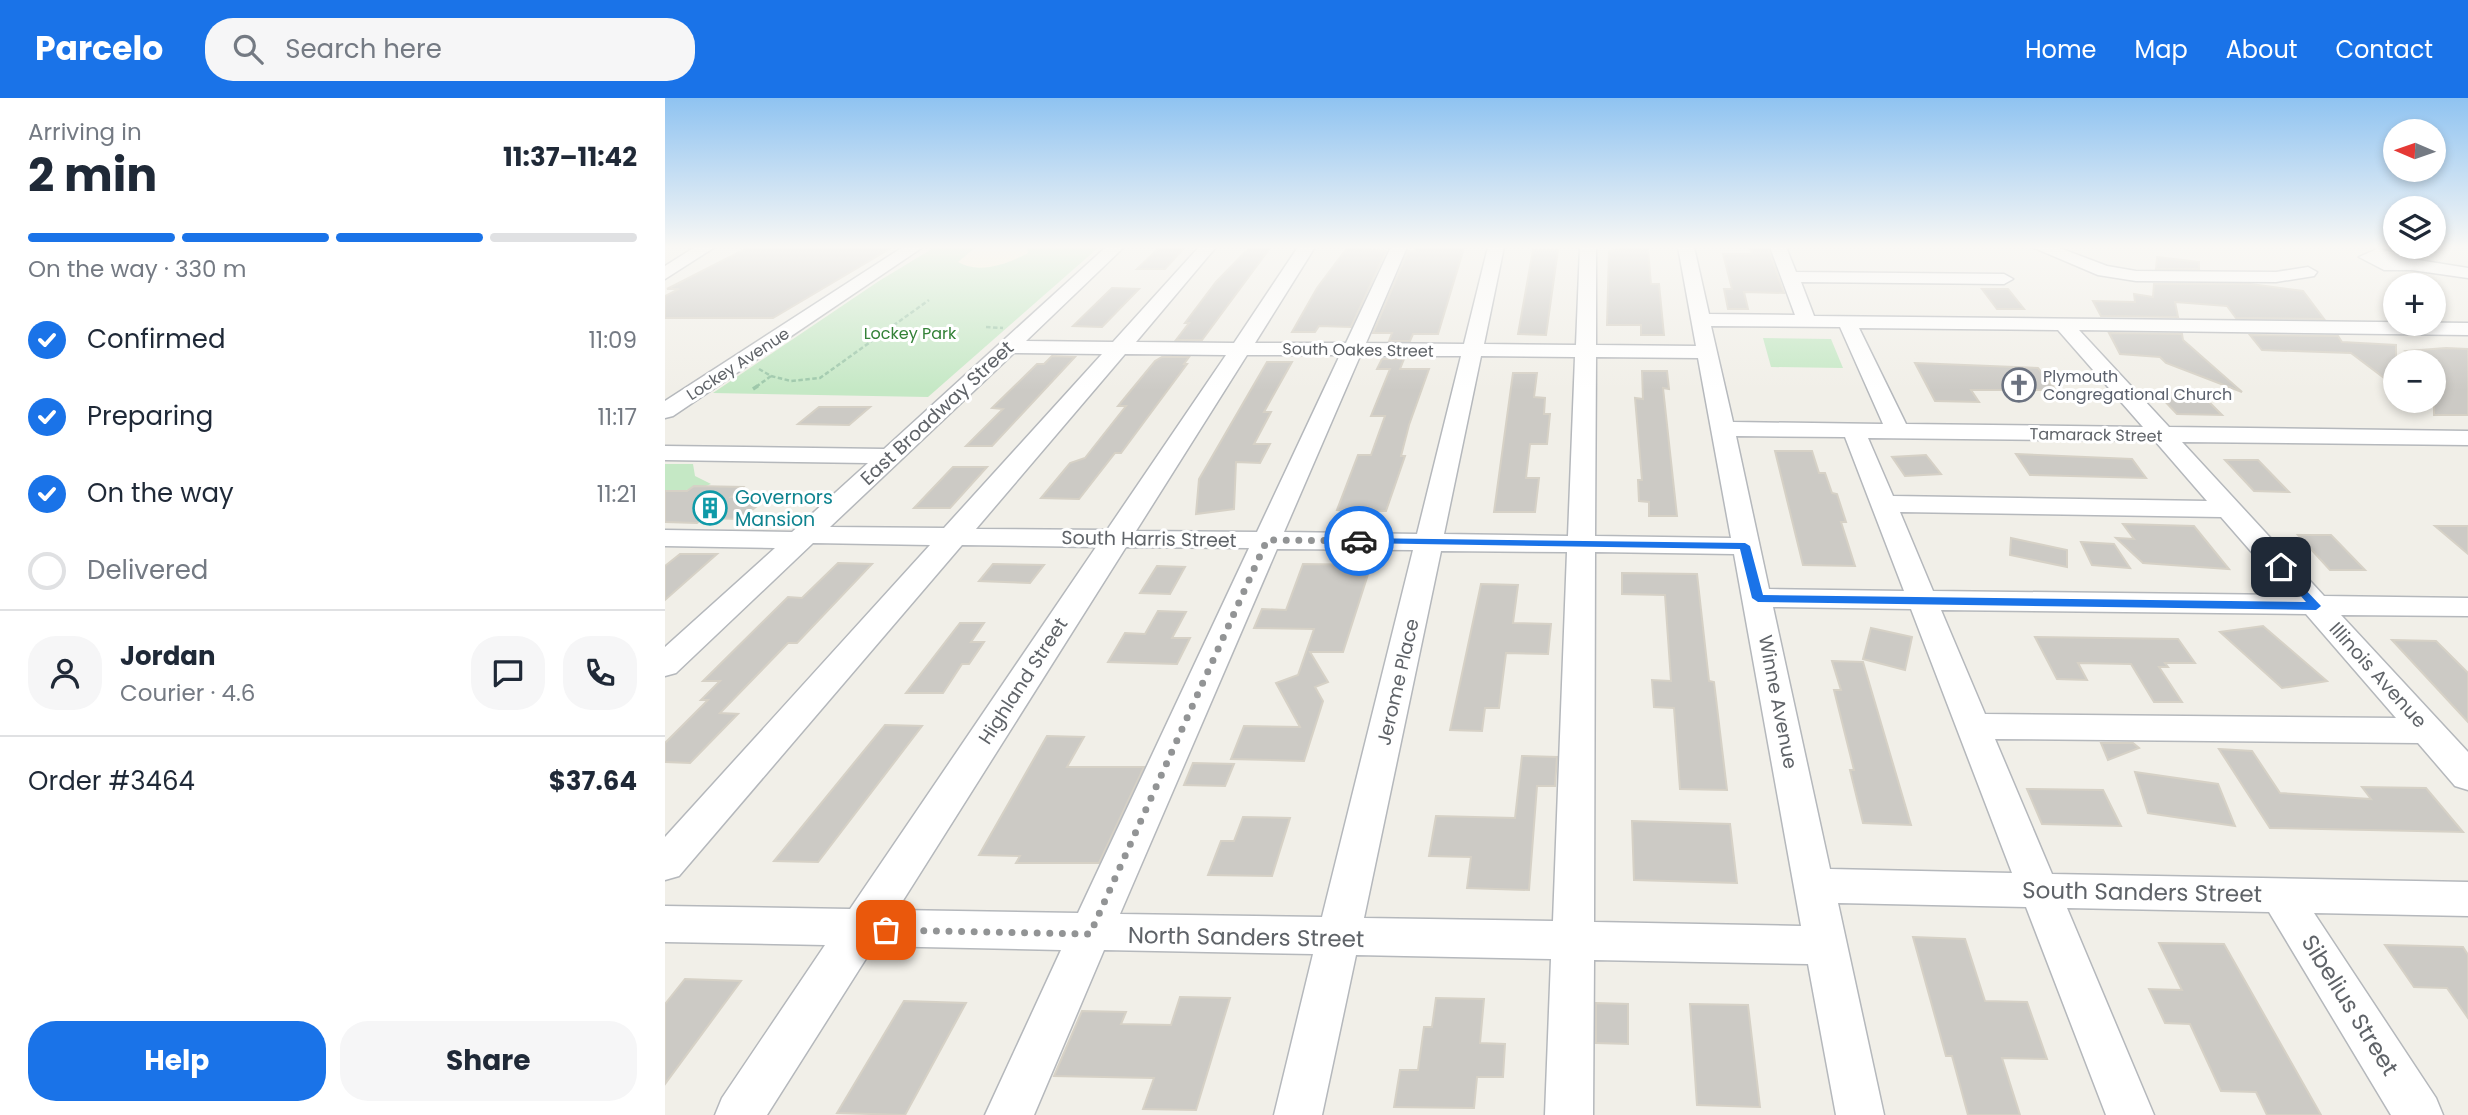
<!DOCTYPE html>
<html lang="en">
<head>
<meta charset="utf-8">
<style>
	:root { --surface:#fff; --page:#f6f6f7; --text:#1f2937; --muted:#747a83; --line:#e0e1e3; --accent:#1a73e8 }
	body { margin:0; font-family:Poppins,sans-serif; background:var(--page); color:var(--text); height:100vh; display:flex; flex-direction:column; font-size:26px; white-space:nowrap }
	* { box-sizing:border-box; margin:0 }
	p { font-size:23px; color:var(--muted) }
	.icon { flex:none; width:38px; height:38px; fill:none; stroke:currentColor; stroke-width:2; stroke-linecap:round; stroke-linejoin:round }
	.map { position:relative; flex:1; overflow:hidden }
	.panel { display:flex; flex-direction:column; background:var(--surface); width:665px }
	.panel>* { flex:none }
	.needle { width:46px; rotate:272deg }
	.controls { position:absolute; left:1718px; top:21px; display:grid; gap:14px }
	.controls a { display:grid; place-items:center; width:63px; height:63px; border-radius:50%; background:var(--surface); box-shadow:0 4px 10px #0003; font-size:35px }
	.pin { position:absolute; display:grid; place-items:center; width:60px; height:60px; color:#fff; margin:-30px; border-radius:14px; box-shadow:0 4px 10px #0006 }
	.courier { position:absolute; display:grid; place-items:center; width:70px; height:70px; margin:-35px; border:5px solid #1a73e8; border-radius:50%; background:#fff; color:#222; box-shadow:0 2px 9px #0007 }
	.headline em { font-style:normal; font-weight:700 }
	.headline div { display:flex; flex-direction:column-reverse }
	.headline { display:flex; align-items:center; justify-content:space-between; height:119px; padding:0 28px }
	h1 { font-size:46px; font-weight:700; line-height:52px }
	.bar { display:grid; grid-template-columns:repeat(4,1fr); gap:10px 7px; align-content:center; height:84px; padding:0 28px }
	.bar i { height:9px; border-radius:5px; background:var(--line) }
	.bar .current { background:var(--accent) }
	.bar p { grid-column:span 4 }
	.line { display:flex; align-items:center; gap:18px; padding:0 28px; border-top:2px solid var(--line) }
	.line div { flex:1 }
	.round { display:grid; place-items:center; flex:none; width:74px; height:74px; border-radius:28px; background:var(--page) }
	ol { padding:0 28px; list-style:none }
	li { display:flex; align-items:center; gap:21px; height:77px }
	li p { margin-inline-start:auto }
	li .icon { padding:7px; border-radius:50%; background:var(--accent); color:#fff; stroke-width:4 }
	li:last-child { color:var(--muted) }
	li i { width:38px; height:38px; border:4px solid var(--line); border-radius:50% }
	.action { display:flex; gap:14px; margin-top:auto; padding:14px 28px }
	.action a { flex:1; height:80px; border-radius:28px; background:var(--accent); color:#fff; font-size:28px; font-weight:700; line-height:80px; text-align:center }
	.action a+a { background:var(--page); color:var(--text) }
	header { display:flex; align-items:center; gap:42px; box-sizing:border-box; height:98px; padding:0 35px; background:var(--accent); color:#fff }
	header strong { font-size:33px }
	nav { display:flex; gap:38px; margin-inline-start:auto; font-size:24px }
	.search { width:490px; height:63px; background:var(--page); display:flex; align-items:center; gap:18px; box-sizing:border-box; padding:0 24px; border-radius:28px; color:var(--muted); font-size:26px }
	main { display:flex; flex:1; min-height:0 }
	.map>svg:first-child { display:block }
	.green { fill:#c5e8c5 }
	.sand { fill:#fbf3d9 }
	.building { fill:#cccac5; stroke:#d6d1c6; stroke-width:2 }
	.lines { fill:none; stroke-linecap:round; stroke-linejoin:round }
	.minor-casing { stroke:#b5b8bc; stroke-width:3 }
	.path-far1 { stroke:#9cc7a9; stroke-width:2.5; stroke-dasharray:4.5 2.5; stroke-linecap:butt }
	.path { stroke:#9cc7a9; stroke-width:3.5; stroke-dasharray:6 2.5; stroke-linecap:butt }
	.minor { fill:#fff; fill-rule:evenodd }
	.route { fill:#1a73e8 }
	.done { stroke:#929495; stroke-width:7; stroke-dasharray:0 12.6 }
	.labels { text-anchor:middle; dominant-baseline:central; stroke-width:6; stroke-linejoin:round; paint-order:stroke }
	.far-park-label { font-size:16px; fill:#348238; stroke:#fff }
	.far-street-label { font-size:16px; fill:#5f6368; stroke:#fff }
	.far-worship-label { font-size:16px; fill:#5b616d; stroke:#fff; text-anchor:start }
	.street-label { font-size:19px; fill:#5f6368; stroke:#fff }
	.culture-label { font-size:19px; fill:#0d838f; stroke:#fff; text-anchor:start }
	.near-street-label { font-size:23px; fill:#5f6368; stroke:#fff }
</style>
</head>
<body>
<header>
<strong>Parcelo</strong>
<div class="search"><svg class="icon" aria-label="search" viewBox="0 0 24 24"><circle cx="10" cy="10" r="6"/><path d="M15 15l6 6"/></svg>Search here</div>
<nav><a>Home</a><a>Map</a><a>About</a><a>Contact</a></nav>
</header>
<main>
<section class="panel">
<div class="headline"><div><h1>2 min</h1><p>Arriving in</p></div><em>11:37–11:42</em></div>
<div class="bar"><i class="current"></i><i class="current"></i><i class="current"></i><i></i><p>On the way · 330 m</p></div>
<ol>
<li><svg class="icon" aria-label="check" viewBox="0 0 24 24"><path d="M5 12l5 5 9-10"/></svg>Confirmed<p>11:09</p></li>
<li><svg class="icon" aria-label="check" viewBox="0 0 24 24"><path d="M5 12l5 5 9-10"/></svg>Preparing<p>11:17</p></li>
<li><svg class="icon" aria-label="check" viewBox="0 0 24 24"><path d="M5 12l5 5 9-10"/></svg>On the way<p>11:21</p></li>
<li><i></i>Delivered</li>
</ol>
<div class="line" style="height:126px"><a class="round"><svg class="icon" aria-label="person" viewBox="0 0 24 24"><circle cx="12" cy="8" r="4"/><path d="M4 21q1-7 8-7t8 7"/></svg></a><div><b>Jordan</b><p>Courier · 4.6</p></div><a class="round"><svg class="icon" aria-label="chat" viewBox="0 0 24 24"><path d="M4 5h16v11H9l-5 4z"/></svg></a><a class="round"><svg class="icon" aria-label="phone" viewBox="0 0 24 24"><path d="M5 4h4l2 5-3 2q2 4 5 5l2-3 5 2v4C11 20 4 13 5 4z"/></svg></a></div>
<div class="line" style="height:91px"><div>Order #3464</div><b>$37.64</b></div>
<div class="action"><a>Help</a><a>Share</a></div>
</section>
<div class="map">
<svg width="1803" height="1017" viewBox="0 0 1803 1017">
	<rect width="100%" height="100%" fill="#f1efe8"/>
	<g class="green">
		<polygon points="270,149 434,149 263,299 48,295 214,183"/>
		<polygon points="1098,240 1166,241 1178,270 1106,269"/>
		<path d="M0,366H28L30,378L46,386C32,392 16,393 0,393Z"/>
	</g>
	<path class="sand" d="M311,149H362L363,155C344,165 314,177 293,164Z"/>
	<g class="building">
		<polygon points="82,150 226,150 108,220 0,220 0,198 14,191 2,191"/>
		<polygon points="494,150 519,150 500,171 472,171"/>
		<polygon points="584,150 605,150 537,242 511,242 524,225 520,225 551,184"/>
		<polygon points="682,150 721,153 686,229 654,228 650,234 627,234 652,190"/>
		<polygon points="751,150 799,150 773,236 748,236 745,243 724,243 727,235 708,235 743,153 750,153"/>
		<polygon points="1085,150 1103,150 1119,195 1079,194 1083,211 1063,211 1059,191 1067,191 1058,156 1087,156"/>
		<polygon points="960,151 983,151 986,186 994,186 999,237 976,237 976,227 942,227 944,153"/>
		<polygon points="868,152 893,152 881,237 853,236"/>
		<polygon points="1492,159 1534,164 1534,171 1491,171"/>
		<polygon points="1489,186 1586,186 1638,193 1659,221 1571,220 1562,208 1510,204 1513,219 1436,218 1428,203 1470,204 1469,196 1488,199"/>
		<polygon points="447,190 474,191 437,229 408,228"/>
		<polygon points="1317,191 1343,191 1359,211 1332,211"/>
		<polygon points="1444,235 1517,236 1518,242 1577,294 1501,265 1495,259 1455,256"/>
		<polygon points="1585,237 1673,238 1677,244 1731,247 1731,289 1686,255 1597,252"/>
		<polygon points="1781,250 1803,251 1803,317 1769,317 1769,264 1758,264 1741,253"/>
		<polygon points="387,258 410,259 327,348 301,348 338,311 327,310 372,266 379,266"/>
		<polygon points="497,259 524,259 519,266 522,266 456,355 450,355 414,401 376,400 405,365 420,360 461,308 453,308 490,263"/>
		<polygon points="717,261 739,261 735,271 764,271 744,327 736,358 740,358 721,413 672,412 693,357 706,357 720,318 706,318 725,271 712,271"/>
		<polygon points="602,264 627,264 599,314 606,314 589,346 605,346 595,365 571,364 569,411 531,416 534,381"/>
		<polygon points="1250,265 1373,270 1391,292 1306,292 1314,304 1270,303"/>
		<polygon points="977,273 1002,273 1004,291 998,290 1012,418 984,418 984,404 974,403 973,382 977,382 970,300 978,301"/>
		<polygon points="848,275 872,275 869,299 880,300 879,316 885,316 882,346 865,346 861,380 874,380 870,414 829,414"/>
		<polygon points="1492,295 1536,296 1557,317 1512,316"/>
		<polygon points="154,309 205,309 184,327 133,326"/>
		<polygon points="1110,353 1147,353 1154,375 1160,375 1167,395 1172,396 1181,424 1176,424 1190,468 1138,467"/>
		<polygon points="1351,356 1467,361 1481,380 1365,377"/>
		<polygon points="1261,357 1276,376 1240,378 1227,359"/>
		<polygon points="1560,362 1593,362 1624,394 1589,393"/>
		<polygon points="288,369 322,369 285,410 249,410"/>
		<polygon points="29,388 78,389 66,399 103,399 76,421 38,420 32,425 0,424 0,393 22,393"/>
		<polygon points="1458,426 1529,428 1564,471 1478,465 1451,440 1469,441"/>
		<polygon points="1770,428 1803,428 1803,456"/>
		<polygon points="1633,437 1666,437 1700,472 1665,472"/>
		<polygon points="1346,440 1402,452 1402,469 1345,457"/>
		<polygon points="1416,444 1449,446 1465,470 1427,467"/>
		<polygon points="15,456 52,456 0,502 0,468"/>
		<polygon points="173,465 207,466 132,545 123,545 55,615 73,616 25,665 0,664 0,645 43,602 36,602 55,583 38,583 123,499 137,500"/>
		<polygon points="328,466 379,467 365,485 314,483"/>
		<polygon points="638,466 706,467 678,554 645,554 663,584 650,589 658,603 639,663 566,661 579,628 635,629 611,585 633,577 649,531 589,530 597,511 621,512"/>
		<polygon points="492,468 520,469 505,496 475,495"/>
		<polygon points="957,475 1032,476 1044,583 1049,584 1062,692 1015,691 1009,610 989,609 987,582 1006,583 1000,497 957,496"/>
		<polygon points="816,486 853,487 848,525 886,526 883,556 841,555 834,610 820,610 817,633 785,632"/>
		<polygon points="493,513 521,514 507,540 525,540 512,566 443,564 460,535 480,536"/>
		<polygon points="295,525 319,525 306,544 319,544 304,566 297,566 278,595 241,595"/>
		<polygon points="1598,528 1662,583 1617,590 1555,534"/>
		<polygon points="1206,530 1247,539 1240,572 1198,561"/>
		<polygon points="1370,539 1513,541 1530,565 1500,565 1503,569 1494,569 1517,604 1489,604 1466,566 1413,565 1422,582 1392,581"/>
		<polygon points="1727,542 1771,543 1803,575 1803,624"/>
		<polygon points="1167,563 1198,564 1246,727 1198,725 1185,672 1189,672 1169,592 1176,592"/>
		<polygon points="220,627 257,628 153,764 109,763"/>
		<polygon points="382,638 419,639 402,669 479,669 434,765 351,765 355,758 314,757"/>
		<polygon points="1436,645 1468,645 1474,650 1443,662"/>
		<polygon points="1554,651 1587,653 1615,695 1706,701 1697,689 1761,690 1798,734 1605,730"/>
		<polygon points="857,658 892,659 890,688 872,688 864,792 802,790 806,759 764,758 771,718 850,720"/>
		<polygon points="528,665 569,666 560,688 519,687"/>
		<polygon points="1470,674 1553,686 1570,728 1483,715"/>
		<polygon points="1362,691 1438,692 1456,728 1377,726"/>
		<polygon points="578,719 625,720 607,778 543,777 556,743 569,743"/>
		<polygon points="967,723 1065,726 1072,785 969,782"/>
		<polygon points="1248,839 1300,841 1320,903 1362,904 1382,961 1337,960 1355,1017 1303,1017 1287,958 1281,958"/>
		<polygon points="1494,845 1559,846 1656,1017 1602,1017 1591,994 1556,993 1525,926 1500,925 1484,891 1517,892"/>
		<polygon points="1720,847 1798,849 1803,857 1803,920 1782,890 1749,889"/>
		<polygon points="20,881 76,883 0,986 0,906"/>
		<polygon points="515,899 565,900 531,1012 478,1011 489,980 389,978 417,913 461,914 456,926 506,927"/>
		<polygon points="771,900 819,901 815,945 840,946 838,979 812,979 809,1010 729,1009 735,972 753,972 759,929 767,929"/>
		<polygon points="239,903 301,905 240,1017 172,1015"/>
		<polygon points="931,905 963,906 963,946 931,945"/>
		<polygon points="1025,906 1083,907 1095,1009 1032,1007"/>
	</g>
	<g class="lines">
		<defs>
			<g id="minor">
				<polygon points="30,149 50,149 0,181 0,168"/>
				<polygon points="238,149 258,149 8,318 0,320 0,303"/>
				<path d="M441,149H459L361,243L448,244L534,149H551L471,244L569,245L633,149H650L590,245H681L726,149H742L701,245L799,246L823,149H839L819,246L911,247L915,149H931V247L1031,248L1013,149H1029L1044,216L1130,217L1105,149H1121L1131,174L1339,176L1348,181L1339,186L1136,184L1149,218L1803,225V237L1414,232L1504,329L1803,333V347L1517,344L1659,498L1803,500V518L1676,517L1803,654V692L1790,688L1753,645L1330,641L1387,776L1803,784V818L1649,815L1771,1000L1778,1017H1726L1604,814L1402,810L1489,1017H1441L1361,809L1173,805L1219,1017H1171L1143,866L929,862L928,1017H880L886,861L691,857L657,1017H609L648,856L439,852L369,1017H320L396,852L209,848L102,1017H50L57,1000L160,847L0,844V808L185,811L431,449L297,447L14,778L0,782V739L265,447L148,445L11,575L0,578V549L110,450L0,448V432L127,434L203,365L0,362V348L219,351ZM1046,228L1175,229L1218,326L1068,324ZM1194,230L1393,232L1478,329L1241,326ZM349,255L437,256L279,430L165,429ZM460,256L561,257L442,432L311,431ZM582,257H675L592,434L471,433ZM695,258H796L752,436L619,434ZM816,258L910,259L903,438L779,436ZM931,259L1033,260L1066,440L930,438ZM1071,338L1180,339L1239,493L1104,491ZM1203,340L1490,343L1542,403L1228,398ZM1235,414L1556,419L1624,497L1268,493ZM461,449L584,450L413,815L232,812ZM612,451L748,452L657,819L455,816ZM776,453L902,454L888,823L699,820ZM930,454L1069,456L1136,828L929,824ZM1108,509L1246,511L1347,775L1165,771ZM1276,512L1641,516L1731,620L1320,616Z"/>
				<polygon points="1367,149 1392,149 1442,168 1471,173 1611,174 1643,169 1652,174 1649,178 1611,184 1471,183 1433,177"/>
				<polygon points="1712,151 1739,156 1747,161 1803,170 1803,180 1747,172 1719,172 1694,159"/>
			</g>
		</defs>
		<use href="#minor" class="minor-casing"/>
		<g class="path-far1">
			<polyline points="321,229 338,230"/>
			<polyline points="106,278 126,283 155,280 264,202"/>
			<polyline points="91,289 106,278 94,271"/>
		</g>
		<polyline class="path" points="88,291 94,287"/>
		<use href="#minor" class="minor"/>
	</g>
	<linearGradient id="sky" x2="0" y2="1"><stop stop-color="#8fc3f1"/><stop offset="0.51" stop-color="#f9f8f5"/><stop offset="1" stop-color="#f9f8f5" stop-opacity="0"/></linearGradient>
	<rect width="1803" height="292" fill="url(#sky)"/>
	<polygon class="route" points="694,440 1080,445 1085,448 1098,497 1641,504 1611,469 1616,466 1656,508 1651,512 1093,504 1087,500 1075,451 691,445 689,443"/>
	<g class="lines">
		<polyline class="done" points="221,832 425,836 602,442 694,443"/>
	</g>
	<defs>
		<symbol id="church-ring" viewBox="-11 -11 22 22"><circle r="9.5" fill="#fff" stroke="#6b7280" stroke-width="1.5"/><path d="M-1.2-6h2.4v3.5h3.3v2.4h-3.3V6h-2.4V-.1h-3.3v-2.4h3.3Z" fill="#6b7280"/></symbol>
		<symbol id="building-ring" viewBox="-11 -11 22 22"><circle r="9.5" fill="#fff" stroke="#0f9aa8" stroke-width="1.5"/><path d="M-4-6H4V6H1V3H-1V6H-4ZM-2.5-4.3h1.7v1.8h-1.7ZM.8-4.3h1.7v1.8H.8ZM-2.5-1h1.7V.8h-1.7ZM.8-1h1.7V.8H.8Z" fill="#0f9aa8"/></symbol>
	</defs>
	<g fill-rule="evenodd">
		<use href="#church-ring" x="1335" y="268" width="38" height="38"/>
		<use href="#building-ring" x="26" y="391" width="38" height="38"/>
	</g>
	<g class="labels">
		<g class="far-park-label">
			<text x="245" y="235">Lockey Park</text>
		</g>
		<g class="far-street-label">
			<text transform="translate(693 252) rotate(1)">South Oakes Street</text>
			<text transform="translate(73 266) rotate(-33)">Lockey Avenue</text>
			<text transform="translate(1431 337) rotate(1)">Tamarack Street</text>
		</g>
		<g class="far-worship-label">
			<text x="1378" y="278">Plymouth<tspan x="1378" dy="18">Congregational Church</tspan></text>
		</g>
		<g class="street-label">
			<text transform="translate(272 315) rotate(-43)">East Broadway Street</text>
			<text transform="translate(484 441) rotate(1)">South Harris Street</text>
			<text transform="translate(1713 577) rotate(48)">Illinois Avenue</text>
			<text transform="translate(358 583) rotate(-57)">Highland Street</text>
			<text transform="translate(733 584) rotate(-77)">Jerome Place</text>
			<text transform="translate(1113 604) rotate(79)">Winne Avenue</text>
		</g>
		<g class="culture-label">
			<text x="70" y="399">Governors<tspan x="70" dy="22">Mansion</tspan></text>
		</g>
		<g class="near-street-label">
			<text transform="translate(1477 794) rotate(1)">South Sanders Street</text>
			<text transform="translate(581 839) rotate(1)">North Sanders Street</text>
			<text transform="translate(1685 907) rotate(58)">Sibelius Street</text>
		</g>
	</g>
</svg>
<div class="controls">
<a><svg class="needle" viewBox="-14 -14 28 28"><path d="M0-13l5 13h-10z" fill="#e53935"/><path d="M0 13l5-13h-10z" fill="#747a83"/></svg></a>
<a><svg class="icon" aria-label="layers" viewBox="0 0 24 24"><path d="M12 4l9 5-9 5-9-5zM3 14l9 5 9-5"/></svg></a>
<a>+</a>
<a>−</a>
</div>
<div class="pin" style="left:221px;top:832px;background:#ea580c"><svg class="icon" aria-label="bag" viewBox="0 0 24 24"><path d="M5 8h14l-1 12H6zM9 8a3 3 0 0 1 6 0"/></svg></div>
<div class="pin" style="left:1616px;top:469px;background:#1f2937"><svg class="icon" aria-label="home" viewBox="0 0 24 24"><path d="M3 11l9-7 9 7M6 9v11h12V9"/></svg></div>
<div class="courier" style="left:694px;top:443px"><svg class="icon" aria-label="car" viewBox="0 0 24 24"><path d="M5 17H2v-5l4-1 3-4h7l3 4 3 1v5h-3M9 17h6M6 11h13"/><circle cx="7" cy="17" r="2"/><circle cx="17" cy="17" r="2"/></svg></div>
</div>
</main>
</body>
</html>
